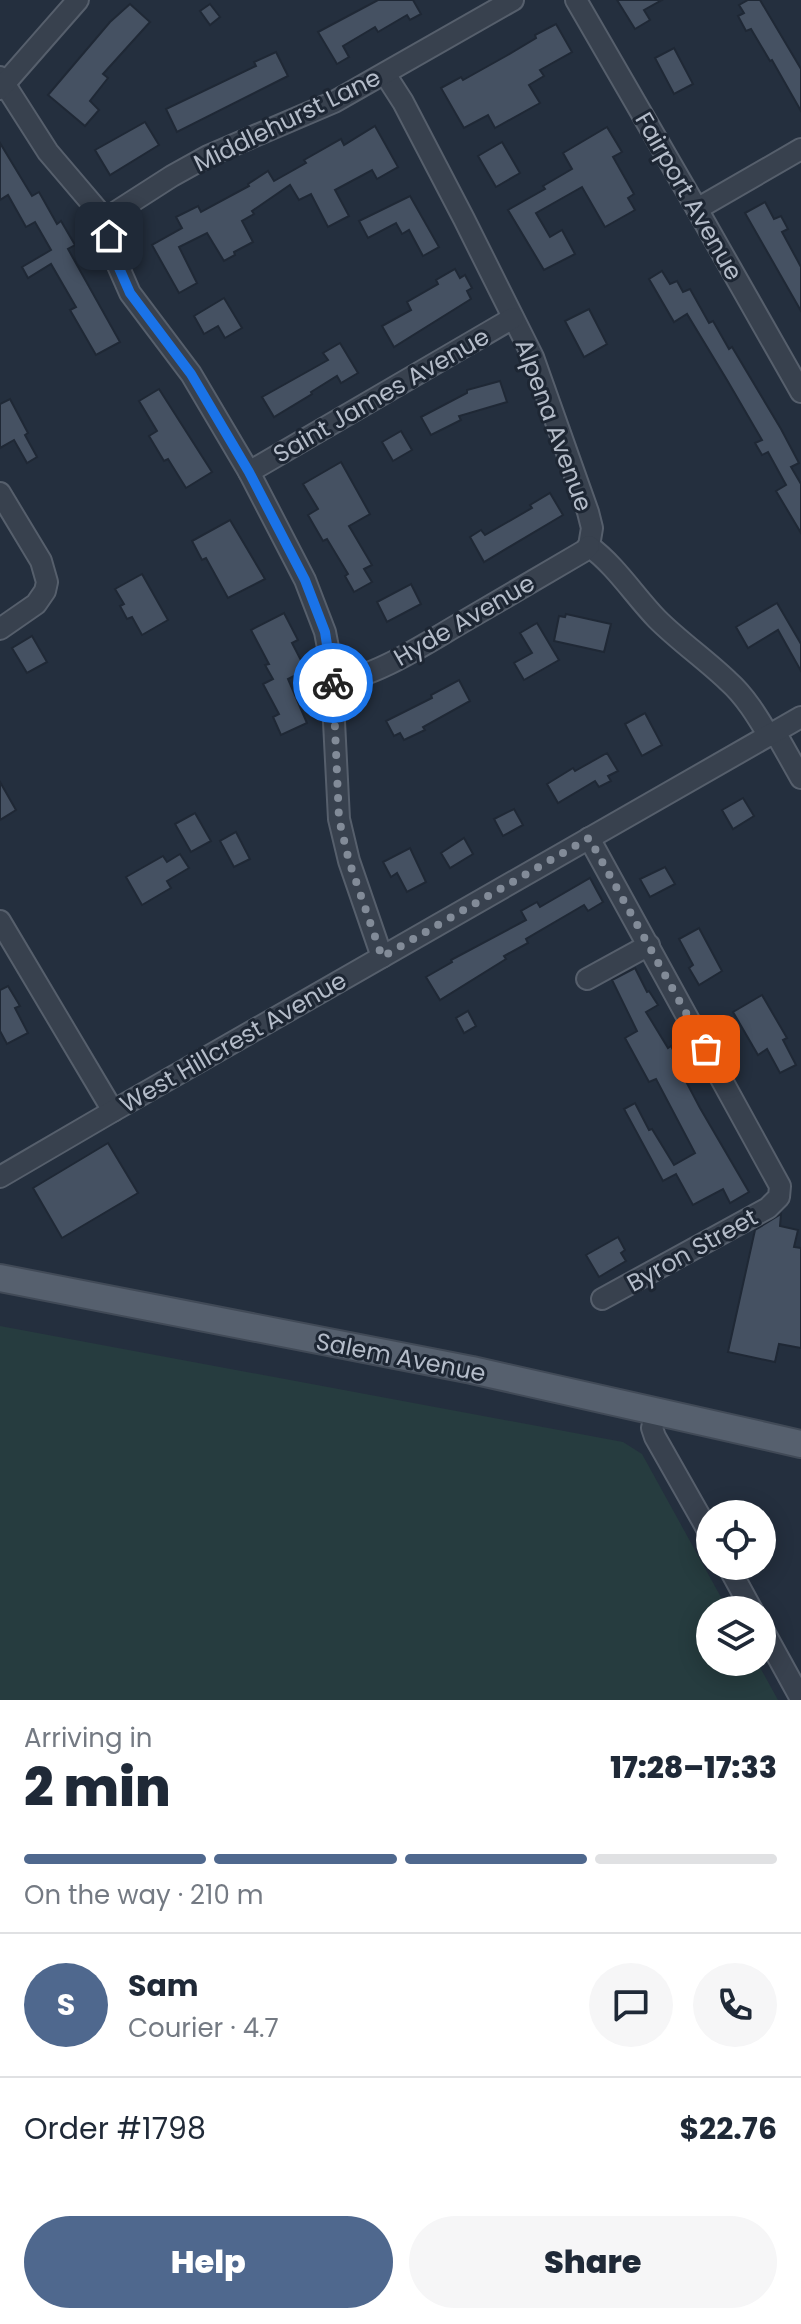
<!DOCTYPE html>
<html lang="en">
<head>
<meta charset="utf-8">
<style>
	:root { --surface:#fff; --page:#f6f6f7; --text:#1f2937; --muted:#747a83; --line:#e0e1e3; --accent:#4f688e }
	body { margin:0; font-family:Poppins,sans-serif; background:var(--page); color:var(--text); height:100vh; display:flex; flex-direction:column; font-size:30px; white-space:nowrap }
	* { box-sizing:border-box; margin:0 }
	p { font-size:26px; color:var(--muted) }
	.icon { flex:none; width:44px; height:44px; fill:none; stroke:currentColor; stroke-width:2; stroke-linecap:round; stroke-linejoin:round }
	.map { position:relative; height:1700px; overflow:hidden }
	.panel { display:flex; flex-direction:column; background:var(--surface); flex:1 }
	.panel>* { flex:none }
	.fabs { position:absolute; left:696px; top:1500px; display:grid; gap:16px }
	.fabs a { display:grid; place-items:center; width:80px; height:80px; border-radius:50%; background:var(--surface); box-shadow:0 4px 20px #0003; font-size:40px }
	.pin { position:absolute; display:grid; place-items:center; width:68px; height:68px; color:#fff; margin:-34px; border-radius:16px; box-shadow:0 4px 12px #0006 }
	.courier { position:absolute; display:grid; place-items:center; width:80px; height:80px; margin:-40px; border:6px solid #1a73e8; border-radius:50%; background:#fff; color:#222; box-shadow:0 2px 10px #0007 }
	.summary em { font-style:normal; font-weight:800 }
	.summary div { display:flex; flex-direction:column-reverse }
	.summary { display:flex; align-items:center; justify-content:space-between; height:136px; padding:0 24px }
	h1 { font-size:52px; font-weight:800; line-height:60px }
	.bar { display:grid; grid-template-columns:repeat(4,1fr); gap:12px 8px; align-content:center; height:96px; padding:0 24px }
	.bar i { height:10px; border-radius:6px; background:var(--line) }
	.bar .on { background:var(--accent) }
	.bar p { grid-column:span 4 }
	.line { display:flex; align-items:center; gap:20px; padding:0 24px; border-top:2px solid var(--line) }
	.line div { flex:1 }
	.round { display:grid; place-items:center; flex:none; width:84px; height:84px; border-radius:42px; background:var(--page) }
	.primary-button { display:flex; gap:16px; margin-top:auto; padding:16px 24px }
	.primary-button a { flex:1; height:92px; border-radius:48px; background:var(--accent); color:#fff; font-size:32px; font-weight:800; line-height:92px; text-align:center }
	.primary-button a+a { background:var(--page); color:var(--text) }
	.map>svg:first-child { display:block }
	.green { fill:#263c3f }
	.building { fill:#455162; stroke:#1f2835; stroke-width:2 }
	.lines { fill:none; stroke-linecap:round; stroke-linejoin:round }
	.minor-casing { stroke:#565f6c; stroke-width:24 }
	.major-casing { stroke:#414a57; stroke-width:30 }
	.minor { stroke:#38414e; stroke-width:20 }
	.major { stroke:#56606e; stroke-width:26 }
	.done { stroke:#828b98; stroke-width:8; stroke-dasharray:0 14.4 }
	.route { stroke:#1a73e8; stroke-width:10 }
	.labels { text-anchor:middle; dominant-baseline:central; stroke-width:6; stroke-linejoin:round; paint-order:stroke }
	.street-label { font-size:24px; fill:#b4bcc9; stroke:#1d2633 }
</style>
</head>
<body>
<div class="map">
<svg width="801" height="1700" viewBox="0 0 801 1700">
	<rect width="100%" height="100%" fill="#242f3e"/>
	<polygon class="green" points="0,1326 623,1442 642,1454 728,1610 710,1610 710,1662 757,1662 778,1700 0,1700"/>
	<g class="building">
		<polygon points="378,0 413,0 421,14 410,20 407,15 378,32 375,27 343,46 349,57 337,64 318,32"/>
		<polygon points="617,0 662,0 644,10 650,20 635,29"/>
		<polygon points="748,0 760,0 801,69 801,111 772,60 770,61 751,29 746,31 738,16 744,13 739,5"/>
		<polygon points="130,4 150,22 103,74 108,78 90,101 99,110 85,126 48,95 110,22"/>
		<polygon points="210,4 220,17 210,25 200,11"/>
		<polygon points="556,24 572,52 540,70 544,76 529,85 540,103 495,128 488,115 464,128 441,88 461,77 463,80 506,56 536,38 535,35"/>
		<polygon points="674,48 693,84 674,94 655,58"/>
		<polygon points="276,52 288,76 177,132 166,109 256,66 254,62"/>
		<polygon points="145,122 159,145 110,175 95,150"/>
		<polygon points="375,126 398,167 377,179 372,170 335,190 349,216 328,227 311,194 299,200 290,185 252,211 254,214 242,221 253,242 234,252 235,255 224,261 207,233 179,247 197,283 179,293 152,245 182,228 176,217 198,206 201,212 249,186 248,184 268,171 274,181 306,163 304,160 341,139 344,145"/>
		<polygon points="607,127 622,152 613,157 634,194 628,198 635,210 605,227 582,187 536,213 550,237 562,230 575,254 544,270 508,210 545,189 543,186 572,169 563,153"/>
		<polygon points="502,142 520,173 496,187 478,156"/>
		<polygon points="0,143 32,196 39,192 57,224 61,221 75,245 68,249 120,342 96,355 70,310 76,307 51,264 28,278 22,267 51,250 35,222 26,227 8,195 0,200"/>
		<polygon points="410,196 439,247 423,256 409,230 402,234 396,223 368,238 359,221"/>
		<polygon points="765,202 774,219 781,216 788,229 782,232 801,267 801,311 745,213"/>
		<polygon points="455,269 460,278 465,275 472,288 467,291 471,299 394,347 382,326 411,310 407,302 438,284 436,280"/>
		<polygon points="662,271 670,284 677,281 683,292 690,289 709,323 713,321 729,349 732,347 781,429 799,463 791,467 801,484 801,533 776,491 786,485 768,452 762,455 755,443 762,440 727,380 687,314 674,322 649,279"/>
		<polygon points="224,298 242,328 225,338 218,326 204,334 194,316"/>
		<polygon points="589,309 607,344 584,357 565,321"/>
		<polygon points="340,343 358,373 341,383 337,376 311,392 312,394 274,417 262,397 328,360 323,353"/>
		<polygon points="500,381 507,402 459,416 461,420 431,435 421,417 467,393 467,390"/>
		<polygon points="159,389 212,472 186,488 168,459 164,461 149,436 157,431 139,401"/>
		<polygon points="10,399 28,433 25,435 37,457 27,463 14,440 0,448 0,404"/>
		<polygon points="401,431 412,450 393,461 382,442"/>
		<polygon points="341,462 370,514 349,526 372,565 364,569 372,582 354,592 345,576 348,574 327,539 323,541 308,515 318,509 303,484"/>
		<polygon points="550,493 563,515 484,562 470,537 481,530 485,535 532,508 530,505"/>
		<polygon points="230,520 265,579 228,598 206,558 202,560 192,541"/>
		<polygon points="142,574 168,620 142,635 132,617 127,619 120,606 124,604 115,589"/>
		<polygon points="411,584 421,604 387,622 377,602"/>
		<polygon points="777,603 801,644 801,671 778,630 748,648 736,627"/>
		<polygon points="284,613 298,640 292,643 306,670 288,679 307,723 281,735 273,717 279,714 263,684 273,679 265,665 269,664 251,630"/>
		<polygon points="566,614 611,624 604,652 554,641 559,616 565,617"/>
		<polygon points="537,623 559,660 524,680 514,663 532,653 520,633"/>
		<polygon points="32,636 47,662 27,673 12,648"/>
		<polygon points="459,680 470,701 423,727 425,730 404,740 400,733 394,736 386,721 432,698 431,695"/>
		<polygon points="645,713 662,745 642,756 625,724"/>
		<polygon points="607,753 618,771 608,776 611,781 599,787 595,781 558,803 547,784 573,768 575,771"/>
		<polygon points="0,782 16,810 0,820"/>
		<polygon points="743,798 754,816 733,829 722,810"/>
		<polygon points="514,809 523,825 503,836 494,819"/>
		<polygon points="195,813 211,841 191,852 175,824"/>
		<polygon points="236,832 250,859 234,867 220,841"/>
		<polygon points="464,838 473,854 450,868 441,853"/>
		<polygon points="410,848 426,882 407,892 397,873 391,877 383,862"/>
		<polygon points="180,854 189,868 167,881 171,888 142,905 126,877 163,856 167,862"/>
		<polygon points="665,867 675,884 650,897 640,879"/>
		<polygon points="590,878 603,902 588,911 584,905 526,939 528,943 504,956 506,959 440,1000 426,977 452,962 451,960 526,920 521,911 537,902 540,907"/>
		<polygon points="699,928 722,971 699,985 689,968 693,965 679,939"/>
		<polygon points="635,968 647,992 649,991 658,1005 646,1012 668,1048 671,1046 681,1065 678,1066 700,1108 749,1192 730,1203 723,1189 693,1205 676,1174 663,1181 624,1109 635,1103 649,1130 652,1129 674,1165 695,1153 656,1079 649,1082 625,1038 637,1031 612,980"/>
		<polygon points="8,986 20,1006 15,1008 28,1033 7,1044 0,1031 0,990"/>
		<polygon points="762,995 787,1038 783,1040 796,1065 780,1073 767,1049 758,1055 733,1012"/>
		<polygon points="468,1011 476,1026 464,1033 456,1018"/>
		<polygon points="108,1143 138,1193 62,1238 33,1188"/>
		<polygon points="781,1214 780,1226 798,1230 794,1247 801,1248 801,1348 779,1344 775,1362 728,1352 755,1230"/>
		<polygon points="618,1237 625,1250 621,1253 626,1261 599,1277 586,1255"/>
	</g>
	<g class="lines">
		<defs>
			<g id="minor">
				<polyline points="576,0 697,209 801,392"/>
				<polyline points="385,74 403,102 464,219 533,357 588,512 592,528 589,546"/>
				<polyline points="0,77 48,152 105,219 112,252 130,293 191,374 249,472 305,580 325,632 331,663 339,819 349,861 382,957"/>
				<polyline points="0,89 78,0"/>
				<polyline points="697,209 801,149"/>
				<polyline points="105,219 172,176 208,156 334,102 513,0"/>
				<polyline points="249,472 513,318"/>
				<polyline points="0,493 41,561 47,582 45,591 36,604 0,629"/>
				<path d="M589,546C616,566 634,595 657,619C679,641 705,659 728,681C745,696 757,716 769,736"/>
				<path d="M333,682C374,678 425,644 461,623C502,599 543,575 584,551L589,546"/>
				<polyline points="775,732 801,778"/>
				<polyline points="589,838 780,1186 779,1197 768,1208 602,1299"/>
				<polyline points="0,921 113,1111"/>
				<polyline points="587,979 649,945"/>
				<polyline points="0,1177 113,1111 801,717"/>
				<polyline points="656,1411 652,1428 655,1437 710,1534"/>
				<polyline points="728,1566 752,1610"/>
				<polyline points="762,1628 801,1699"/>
			</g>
			<polyline id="major" points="0,1278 472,1370 801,1444"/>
		</defs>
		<use href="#minor" class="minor-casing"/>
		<use href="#major" class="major-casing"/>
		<use href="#minor" class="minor"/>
		<use href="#major" class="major"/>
	</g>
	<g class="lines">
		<polyline class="done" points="333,683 339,819 349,861 382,957 589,838 706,1049"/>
		<polyline class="route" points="109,236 112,252 130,293 191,374 249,472 305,580 325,632 333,683"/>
	</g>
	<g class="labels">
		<g class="street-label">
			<text transform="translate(287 120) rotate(-26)">Middlehurst Lane</text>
			<text transform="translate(689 196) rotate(60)">Fairport Avenue</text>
			<text transform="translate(381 395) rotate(-30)">Saint James Avenue</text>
			<text transform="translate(554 425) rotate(70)">Alpena Avenue</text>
			<text transform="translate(464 620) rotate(-30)">Hyde Avenue</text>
			<text transform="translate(233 1042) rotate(-30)">West Hillcrest Avenue</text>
			<text transform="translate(692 1250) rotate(-29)">Byron Street</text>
			<text transform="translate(401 1357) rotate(11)">Salem Avenue</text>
		</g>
	</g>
</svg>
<div class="fabs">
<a><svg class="icon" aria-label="locate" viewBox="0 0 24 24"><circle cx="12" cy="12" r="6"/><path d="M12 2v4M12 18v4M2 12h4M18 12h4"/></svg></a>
<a><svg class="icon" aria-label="layers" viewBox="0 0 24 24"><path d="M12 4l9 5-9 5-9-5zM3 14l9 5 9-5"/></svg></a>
</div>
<div class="pin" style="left:706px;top:1049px;background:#ea580c"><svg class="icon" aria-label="bag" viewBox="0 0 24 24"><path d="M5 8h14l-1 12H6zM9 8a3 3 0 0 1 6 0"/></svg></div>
<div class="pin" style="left:109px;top:236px;background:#1f2937"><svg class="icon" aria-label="home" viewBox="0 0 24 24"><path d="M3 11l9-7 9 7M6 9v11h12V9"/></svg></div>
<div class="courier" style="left:333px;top:683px"><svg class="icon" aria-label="bike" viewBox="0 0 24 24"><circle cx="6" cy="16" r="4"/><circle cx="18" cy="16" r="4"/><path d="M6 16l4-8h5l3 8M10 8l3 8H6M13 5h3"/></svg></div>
</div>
<section class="panel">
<div class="summary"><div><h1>2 min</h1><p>Arriving in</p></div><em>17:28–17:33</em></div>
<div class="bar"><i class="on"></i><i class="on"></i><i class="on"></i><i></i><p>On the way · 210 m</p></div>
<div class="line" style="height:144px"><b class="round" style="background:var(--accent);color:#fff">S</b><div><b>Sam</b><p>Courier · 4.7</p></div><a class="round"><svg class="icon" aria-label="chat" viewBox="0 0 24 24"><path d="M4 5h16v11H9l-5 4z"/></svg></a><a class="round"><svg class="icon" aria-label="phone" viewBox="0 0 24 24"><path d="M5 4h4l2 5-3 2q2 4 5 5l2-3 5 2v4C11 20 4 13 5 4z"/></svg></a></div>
<div class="line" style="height:104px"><div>Order #1798</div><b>$22.76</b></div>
<div class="primary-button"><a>Help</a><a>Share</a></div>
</section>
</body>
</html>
